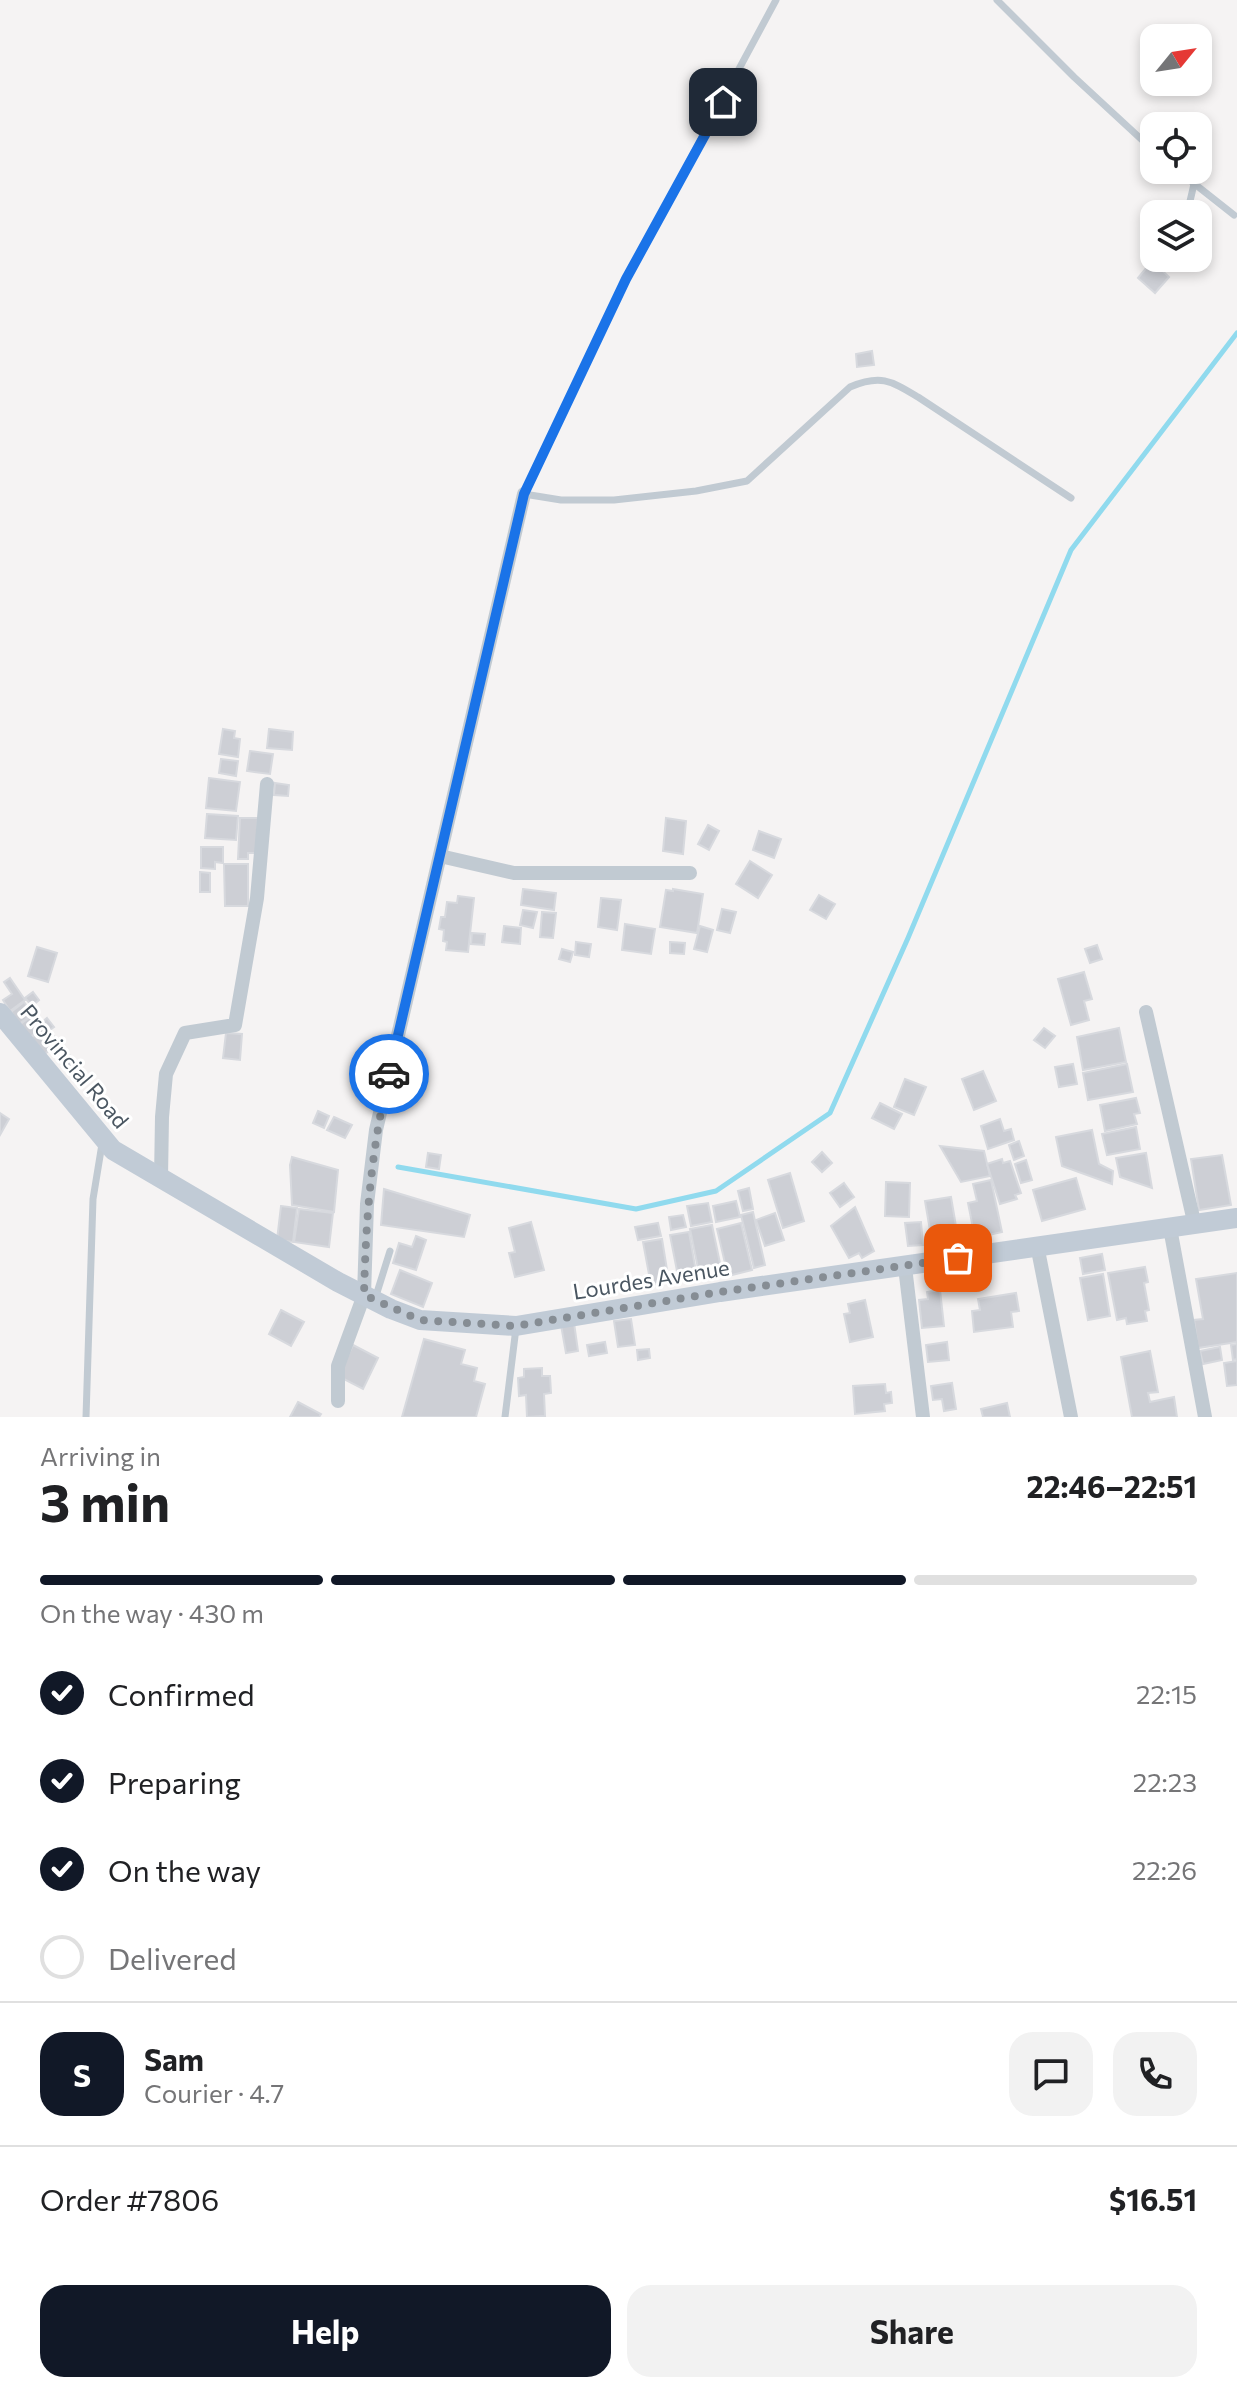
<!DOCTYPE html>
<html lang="en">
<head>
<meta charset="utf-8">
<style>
	:root { --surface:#fff; --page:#f2f2f2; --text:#202124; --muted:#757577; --line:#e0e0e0; --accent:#111827 }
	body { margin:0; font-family:Commissioner,sans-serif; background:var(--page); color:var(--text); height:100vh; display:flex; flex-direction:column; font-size:30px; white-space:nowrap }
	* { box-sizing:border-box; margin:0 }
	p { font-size:26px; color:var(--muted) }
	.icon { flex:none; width:44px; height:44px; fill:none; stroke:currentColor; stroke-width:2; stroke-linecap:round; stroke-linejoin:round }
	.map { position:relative; height:1417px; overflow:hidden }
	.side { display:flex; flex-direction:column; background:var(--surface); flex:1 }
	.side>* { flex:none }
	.needle { width:52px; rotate:60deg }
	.tools { position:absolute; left:1140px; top:24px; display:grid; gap:16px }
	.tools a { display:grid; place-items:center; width:72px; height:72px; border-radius:16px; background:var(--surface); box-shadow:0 4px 12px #0003; font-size:40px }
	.pin { position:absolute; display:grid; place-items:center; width:68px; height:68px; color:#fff; margin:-34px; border-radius:16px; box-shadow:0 4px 12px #0006 }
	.courier { position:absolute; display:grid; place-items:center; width:80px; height:80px; margin:-40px; border:6px solid #1a73e8; border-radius:50%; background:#fff; color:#222; box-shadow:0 2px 10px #0007 }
	.overview em { font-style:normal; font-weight:700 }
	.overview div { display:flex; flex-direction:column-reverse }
	.overview { display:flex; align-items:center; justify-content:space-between; height:136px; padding:0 40px }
	h1 { font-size:52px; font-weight:700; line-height:60px }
	.bar { display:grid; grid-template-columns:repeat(4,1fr); gap:12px 8px; align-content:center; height:96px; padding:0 40px }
	.bar i { height:10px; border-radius:6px; background:var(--line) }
	.bar .active { background:var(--accent) }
	.bar p { grid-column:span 4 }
	.line { display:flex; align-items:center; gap:20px; padding:0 40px; border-top:2px solid var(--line) }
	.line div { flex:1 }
	.round { display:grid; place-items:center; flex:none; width:84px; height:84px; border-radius:24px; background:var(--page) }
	ol { padding:0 40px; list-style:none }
	li { display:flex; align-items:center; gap:24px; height:88px }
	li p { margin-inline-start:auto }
	li .icon { padding:8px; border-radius:50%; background:var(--accent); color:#fff; stroke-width:4 }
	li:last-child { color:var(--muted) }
	li i { width:44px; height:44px; border:4px solid var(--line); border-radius:50% }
	.button { display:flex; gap:16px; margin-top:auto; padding:16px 40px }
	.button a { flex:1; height:92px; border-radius:24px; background:var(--accent); color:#fff; font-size:32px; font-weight:700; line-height:92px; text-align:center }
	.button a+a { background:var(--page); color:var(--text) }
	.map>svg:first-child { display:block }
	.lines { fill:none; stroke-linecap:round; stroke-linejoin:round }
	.stream { stroke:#90daee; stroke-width:5 }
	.building { fill:#cdcfd5; stroke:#d7d9de; stroke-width:2 }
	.lane { stroke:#c1cad2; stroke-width:7 }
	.street { stroke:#c1cad2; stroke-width:14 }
	.secondary { stroke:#c1cbd6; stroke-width:20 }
	.done { stroke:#868d94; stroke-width:8; stroke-dasharray:0 14.4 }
	.route { stroke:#1a73e8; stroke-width:10 }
	.labels { text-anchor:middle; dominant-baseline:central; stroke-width:6; stroke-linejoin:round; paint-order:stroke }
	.street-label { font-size:22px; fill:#4a5661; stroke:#fff }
</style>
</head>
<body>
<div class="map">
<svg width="1237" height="1417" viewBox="0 0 1237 1417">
	<rect width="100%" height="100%" fill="#f5f3f3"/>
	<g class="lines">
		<polyline class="stream" points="398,1167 636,1209 716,1191 830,1113 908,938 1071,550 1237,333"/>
	</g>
	<g class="building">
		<polygon points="1152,261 1169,277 1155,293 1138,278"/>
		<polygon points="872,351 874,365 857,367 856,354"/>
		<polygon points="223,729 235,731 234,738 240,739 238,757 219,754"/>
		<polygon points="269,729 293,732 292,750 267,748"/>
		<polygon points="250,751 273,754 270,774 247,771"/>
		<polygon points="221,759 238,761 236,776 219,773"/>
		<polygon points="209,778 240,782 236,811 206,808"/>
		<polygon points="275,783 289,785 288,796 274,795"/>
		<polygon points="207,814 238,816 236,840 205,838"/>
		<polygon points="240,818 258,818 256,853 248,853 248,859 238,859"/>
		<polygon points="666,818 686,821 683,854 663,851"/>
		<polygon points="708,825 719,831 709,850 698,844"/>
		<polygon points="759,831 781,839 774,858 753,850"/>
		<polygon points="201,847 223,847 223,863 215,862 215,869 201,868"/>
		<polygon points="750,861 772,875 758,898 736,884"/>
		<polygon points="224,864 248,864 248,906 225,906"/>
		<polygon points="200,872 210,873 210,892 200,892"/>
		<polygon points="523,889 556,893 554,910 521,905"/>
		<polygon points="673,889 703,894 697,933 660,927 666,890 673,891"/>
		<polygon points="819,895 835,904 826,919 810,910"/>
		<polygon points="458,896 474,898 468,952 446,950 447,942 443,941 444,930 439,929 441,917 445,917 447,902 457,903"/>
		<polygon points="601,898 621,900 617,930 598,927"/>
		<polygon points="722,909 736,912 730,933 717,930"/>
		<polygon points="523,910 537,912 533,928 520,925"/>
		<polygon points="542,912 556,913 553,938 540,937"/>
		<polygon points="625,924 655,929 651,954 622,950"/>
		<polygon points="504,926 521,928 520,944 502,942"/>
		<polygon points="700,926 713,930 707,952 694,949"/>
		<polygon points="472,933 485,934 484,945 471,944"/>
		<polygon points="576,942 591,944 589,957 575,955"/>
		<polygon points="670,942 685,943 684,954 670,953"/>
		<polygon points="1097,945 1102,959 1090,963 1085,949"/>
		<polygon points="37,947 57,953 48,982 28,976"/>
		<polygon points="562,949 573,952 570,962 559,959"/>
		<polygon points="1084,972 1092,999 1084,1001 1089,1020 1071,1025 1058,979"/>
		<polygon points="10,978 25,1000 10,1011 3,1000 12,994 4,982"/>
		<polygon points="33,992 39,1000 32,1006 25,998"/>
		<polygon points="24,1002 33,1014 19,1024 11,1012"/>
		<polygon points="33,1015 43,1028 29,1038 19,1025"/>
		<polygon points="47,1018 54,1027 47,1032 41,1023"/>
		<polygon points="1044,1028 1055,1036 1045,1048 1034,1040"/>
		<polygon points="1119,1028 1126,1062 1083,1070 1077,1037"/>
		<polygon points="42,1029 48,1037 52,1034 59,1043 42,1056 29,1039"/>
		<polygon points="226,1033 242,1034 240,1060 223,1058"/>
		<polygon points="67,1053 76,1061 68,1070 59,1062"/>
		<polygon points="1073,1064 1077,1084 1059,1087 1055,1067"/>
		<polygon points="1127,1064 1133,1092 1088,1100 1083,1073"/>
		<polygon points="983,1071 996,1101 974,1110 962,1079"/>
		<polygon points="905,1079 926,1087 914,1115 894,1107"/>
		<polygon points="1136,1098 1140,1113 1134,1114 1137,1124 1105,1131 1100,1105"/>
		<polygon points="880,1103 902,1114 894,1129 872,1118"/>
		<polygon points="318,1111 329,1116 324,1128 313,1123"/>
		<polygon points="0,1113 9,1119 0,1135"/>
		<polygon points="334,1117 352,1125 345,1138 327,1130"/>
		<polygon points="1000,1119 1004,1131 1011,1129 1014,1140 988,1149 981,1126"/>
		<polygon points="1136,1127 1140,1149 1107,1155 1102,1134"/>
		<polygon points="1092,1130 1099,1164 1113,1171 1112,1184 1062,1166 1056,1137"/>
		<polygon points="1019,1141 1024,1156 1014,1160 1009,1145"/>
		<polygon points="940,1146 984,1151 990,1176 961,1182"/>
		<polygon points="822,1152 832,1163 822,1172 812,1162"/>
		<polygon points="428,1153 441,1155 439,1169 426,1167"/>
		<polygon points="1146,1153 1152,1188 1120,1177 1116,1158"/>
		<polygon points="1222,1155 1231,1205 1199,1210 1191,1159"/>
		<polygon points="292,1157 338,1170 334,1212 292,1205 290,1165"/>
		<polygon points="1002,1159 1003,1163 1010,1161 1021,1193 1015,1195 1017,1199 1000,1204 987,1164"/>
		<polygon points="1026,1160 1032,1180 1021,1183 1015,1164"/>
		<polygon points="790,1173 804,1221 783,1228 768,1180"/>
		<polygon points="1076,1178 1085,1209 1042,1221 1033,1190"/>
		<polygon points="991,1180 1002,1232 975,1238 968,1203 977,1201 973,1184"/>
		<polygon points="886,1182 910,1183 909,1217 885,1216"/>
		<polygon points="844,1183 854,1197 840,1207 830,1193"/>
		<polygon points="749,1188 753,1209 743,1211 738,1191"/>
		<polygon points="384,1189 470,1215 464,1237 381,1225"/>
		<polygon points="951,1197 958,1238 932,1242 925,1201"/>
		<polygon points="736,1201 740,1217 716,1222 713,1206"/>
		<polygon points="708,1203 712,1222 691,1226 687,1206"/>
		<polygon points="281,1206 297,1208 293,1242 277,1240"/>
		<polygon points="855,1207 874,1251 862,1258 859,1253 849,1258 831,1226"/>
		<polygon points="299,1209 333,1213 329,1247 294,1242"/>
		<polygon points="753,1212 765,1265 754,1268 741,1215"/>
		<polygon points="775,1213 784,1240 765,1246 756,1220"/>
		<polygon points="683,1215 686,1227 671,1230 669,1217"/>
		<polygon points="531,1222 544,1270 515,1277 509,1253 515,1252 509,1228"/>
		<polygon points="921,1222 923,1245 908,1246 905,1223"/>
		<polygon points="658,1223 661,1236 638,1240 635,1227"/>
		<polygon points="741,1223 752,1270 728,1276 717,1229"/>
		<polygon points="712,1225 721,1268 699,1273 690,1229"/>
		<polygon points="689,1232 696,1272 678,1276 670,1235"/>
		<polygon points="416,1236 426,1240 416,1270 393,1263 399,1243 412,1247"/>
		<polygon points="662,1239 669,1282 651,1285 643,1242"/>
		<polygon points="1102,1254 1105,1270 1083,1274 1080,1258"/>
		<polygon points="1145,1267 1148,1282 1144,1283 1149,1310 1145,1311 1147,1321 1127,1324 1126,1318 1117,1320 1108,1273"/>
		<polygon points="400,1270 432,1283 423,1307 391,1294"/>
		<polygon points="1237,1273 1237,1342 1198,1348 1194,1320 1203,1319 1196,1279"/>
		<polygon points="1103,1274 1110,1316 1088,1320 1080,1278"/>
		<polygon points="940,1290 944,1326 922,1328 919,1300 928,1299 927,1292"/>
		<polygon points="1016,1293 1019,1311 1011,1312 1013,1327 974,1332 972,1311 980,1310 978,1299"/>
		<polygon points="865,1300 873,1337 850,1342 844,1314 850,1313 848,1304"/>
		<polygon points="281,1310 304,1322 291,1346 269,1334"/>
		<polygon points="631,1319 635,1345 618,1347 614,1321"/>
		<polygon points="574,1323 578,1351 566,1353 561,1325"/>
		<polygon points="424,1339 465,1350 461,1364 477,1368 474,1381 485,1384 476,1417 402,1417"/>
		<polygon points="605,1342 607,1353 589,1356 587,1345"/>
		<polygon points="947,1342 949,1360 928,1362 926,1345"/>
		<polygon points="1237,1344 1237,1359 1233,1360 1231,1345"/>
		<polygon points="353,1345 378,1358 363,1389 338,1376"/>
		<polygon points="1220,1347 1222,1360 1203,1364 1200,1351"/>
		<polygon points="649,1349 650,1358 638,1360 637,1350"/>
		<polygon points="1150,1351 1158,1392 1148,1393 1150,1402 1174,1397 1177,1417 1132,1417 1121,1357"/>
		<polygon points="1237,1361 1237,1385 1227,1386 1224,1363"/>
		<polygon points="542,1368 542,1376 550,1376 551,1393 544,1394 545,1416 527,1417 526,1395 519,1396 518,1378 524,1377 524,1369"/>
		<polygon points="952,1383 956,1409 944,1411 942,1399 933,1400 931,1386"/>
		<polygon points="885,1384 886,1393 891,1392 892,1403 884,1404 885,1411 855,1414 853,1386"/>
		<polygon points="298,1402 321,1414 319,1417 290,1417"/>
		<polygon points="1007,1403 1010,1417 983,1417 981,1409"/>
	</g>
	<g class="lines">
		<g class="lane">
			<path d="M776,0L626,279L524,494L561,500H614L696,491L747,481L850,387C881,374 891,381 918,397L1071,498"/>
			<polyline points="997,0 1074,77 1154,151"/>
			<polyline points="1177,170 1234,215"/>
			<polyline points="1187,214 1194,184"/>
			<polyline points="375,1299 390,1251"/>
			<polyline points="86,1417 93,1199 102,1144"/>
			<polyline points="505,1417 516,1328"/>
		</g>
		<g class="street">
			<polyline points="440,856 514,873 690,873"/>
			<polyline points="1146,1012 1195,1226"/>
			<polyline points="161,1178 162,1117 166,1074 185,1033 235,1025 257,898 267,784"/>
			<polyline points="1170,1228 1205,1417"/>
			<polyline points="1037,1245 1071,1417"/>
			<polyline points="905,1267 923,1417"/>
			<polyline points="338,1401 338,1366 364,1295 367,1204 376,1130 524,494"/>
		</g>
		<polyline class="secondary" points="0,1013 113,1150 338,1282 391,1309 420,1320 516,1326 720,1292 1237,1218"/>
	</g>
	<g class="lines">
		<path class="done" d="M389,1074C371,1151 366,1217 364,1295L420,1320L516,1326L720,1292L958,1258"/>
		<polyline class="route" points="389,1074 524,494 626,279 723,102"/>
	</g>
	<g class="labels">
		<g class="street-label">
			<text transform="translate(75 1066) rotate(50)">Provincial Road</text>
			<text transform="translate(651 1279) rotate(-9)">Lourdes Avenue</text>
		</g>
	</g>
</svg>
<div class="tools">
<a><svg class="needle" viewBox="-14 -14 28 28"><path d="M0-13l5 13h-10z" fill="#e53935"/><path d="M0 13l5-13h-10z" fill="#757577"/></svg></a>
<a><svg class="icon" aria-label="locate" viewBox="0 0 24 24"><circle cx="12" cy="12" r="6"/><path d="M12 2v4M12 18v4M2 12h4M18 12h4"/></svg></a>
<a><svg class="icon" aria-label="layers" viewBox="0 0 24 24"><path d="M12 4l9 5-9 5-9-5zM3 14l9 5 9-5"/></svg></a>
</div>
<div class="pin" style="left:958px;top:1258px;background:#ea580c"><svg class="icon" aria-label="bag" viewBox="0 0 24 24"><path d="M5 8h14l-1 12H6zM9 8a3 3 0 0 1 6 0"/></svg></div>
<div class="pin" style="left:723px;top:102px;background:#1f2937"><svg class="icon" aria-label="home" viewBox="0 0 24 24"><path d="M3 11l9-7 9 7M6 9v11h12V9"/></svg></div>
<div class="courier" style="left:389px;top:1074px"><svg class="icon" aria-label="car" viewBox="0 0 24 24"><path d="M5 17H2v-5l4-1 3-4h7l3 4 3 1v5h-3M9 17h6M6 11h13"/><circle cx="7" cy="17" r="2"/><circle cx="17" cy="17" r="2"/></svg></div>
</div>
<section class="side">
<div class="overview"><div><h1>3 min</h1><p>Arriving in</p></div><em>22:46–22:51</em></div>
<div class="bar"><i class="active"></i><i class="active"></i><i class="active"></i><i></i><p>On the way · 430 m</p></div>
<ol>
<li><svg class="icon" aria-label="check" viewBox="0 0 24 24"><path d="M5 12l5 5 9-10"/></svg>Confirmed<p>22:15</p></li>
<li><svg class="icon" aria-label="check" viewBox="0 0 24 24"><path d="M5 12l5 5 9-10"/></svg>Preparing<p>22:23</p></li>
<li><svg class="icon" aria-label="check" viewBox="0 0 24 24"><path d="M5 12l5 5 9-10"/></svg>On the way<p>22:26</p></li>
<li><i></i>Delivered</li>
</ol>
<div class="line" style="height:144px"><b class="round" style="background:var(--accent);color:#fff">S</b><div><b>Sam</b><p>Courier · 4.7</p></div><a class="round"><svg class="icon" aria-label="chat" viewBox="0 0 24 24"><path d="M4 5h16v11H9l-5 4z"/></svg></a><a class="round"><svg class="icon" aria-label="phone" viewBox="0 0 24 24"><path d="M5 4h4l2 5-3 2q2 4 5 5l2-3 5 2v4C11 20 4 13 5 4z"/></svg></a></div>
<div class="line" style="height:104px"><div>Order #7806</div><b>$16.51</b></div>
<div class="button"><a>Help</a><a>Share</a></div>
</section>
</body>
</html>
